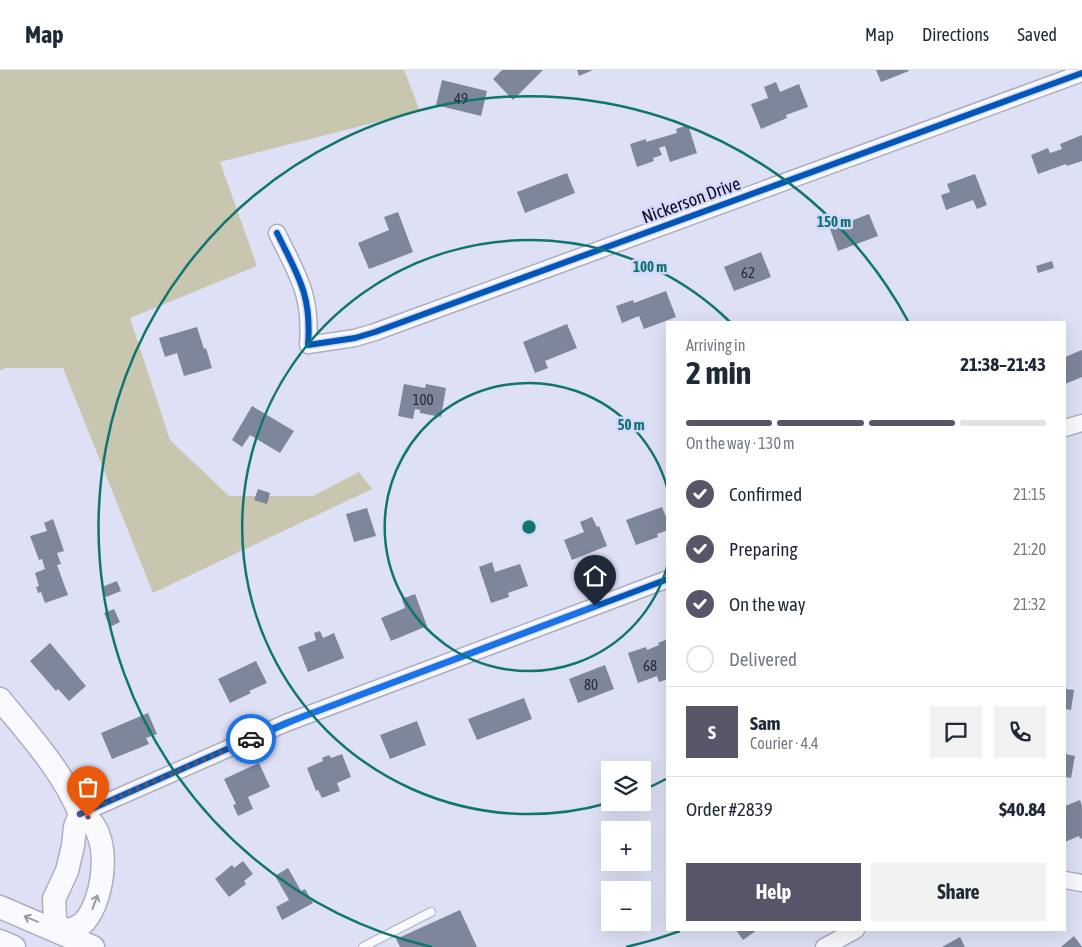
<!DOCTYPE html>
<html lang="en">
<head>
<meta charset="utf-8">
<style>
	:root { --surface:#fff; --page:#f2f2f3; --text:#1f2937; --muted:#747a83; --line:#e0e1e3; --accent:#565668 }
	body { margin:0; font-family:"Asap Condensed",sans-serif; background:var(--page); color:var(--text); height:100vh; display:flex; flex-direction:column; font-size:19px; white-space:nowrap }
	* { box-sizing:border-box; margin:0 }
	p { font-size:16px; color:var(--muted) }
	.icon { flex:none; width:28px; height:28px; fill:none; stroke:currentColor; stroke-width:2; stroke-linecap:round; stroke-linejoin:round }
	.map { position:relative; flex:1; overflow:hidden }
	.details { position:absolute; left:666px; top:251px; width:400px; height:610px; display:flex; flex-direction:column; background:var(--surface); border-radius:0px; box-shadow:0 5px 20px #0002 }
	.details>* { flex:none }
	.controls { position:absolute; left:601px; top:691px; display:grid; gap:10px }
	.controls a { display:grid; place-items:center; width:50px; height:50px; border-radius:0px; background:var(--surface); box-shadow:0 5px 20px #0002; font-size:25px }
	.pin { position:absolute; display:grid; place-items:center; width:42px; height:42px; color:#fff; margin:-51px -21px; border-radius:50% 50% 50% 0; rotate:-45deg; box-shadow:0 0 5px #0007 }
	.pin .icon { rotate:45deg }
	.courier { position:absolute; display:grid; place-items:center; width:50px; height:50px; margin:-25px; border:4px solid #1a73e8; border-radius:50%; background:#fff; color:#222; box-shadow:0 1px 6px #0007 }
	.summary em { font-style:normal; font-weight:700 }
	.summary div { display:flex; flex-direction:column-reverse }
	.summary { display:flex; align-items:center; justify-content:space-between; height:85px; padding:0 20px }
	h1 { font-size:32px; font-weight:700; line-height:38px }
	.bar { display:grid; grid-template-columns:repeat(4,1fr); gap:8px 5px; align-content:center; height:60px; padding:0 20px }
	.bar i { height:6px; border-radius:4px; background:var(--line) }
	.bar .active { background:var(--accent) }
	.bar p { grid-column:span 4 }
	.line { display:flex; align-items:center; gap:12px; padding:0 20px; border-top:1px solid var(--line) }
	.line div { flex:1 }
	.round { display:grid; place-items:center; flex:none; width:52px; height:52px; border-radius:0px; background:var(--page) }
	ol { padding:0 20px; list-style:none }
	li { display:flex; align-items:center; gap:15px; height:55px }
	li p { margin-inline-start:auto }
	li .icon { padding:5px; border-radius:50%; background:var(--accent); color:#fff; stroke-width:4 }
	li:last-child { color:var(--muted) }
	li i { width:28px; height:28px; border:2px solid var(--line); border-radius:50% }
	.button { display:flex; gap:10px; margin-top:auto; padding:10px 20px }
	.button a { flex:1; height:58px; border-radius:0px; background:var(--accent); color:#fff; font-size:20px; font-weight:700; line-height:58px; text-align:center }
	.button a+a { background:var(--page); color:var(--text) }
	header { display:flex; align-items:center; gap:30px; box-sizing:border-box; height:70px; padding:0 25px; background:var(--surface); border-bottom:1px solid var(--line) }
	header strong { font-size:24px }
	nav { display:flex; gap:28px; margin-inline-start:auto; font-size:18px }
	.map>svg:first-child { display:block }
	.green { fill:#c9c6b0 }
	.building { fill:#7e869c }
	.lines { fill:none; stroke-linecap:round; stroke-linejoin:round }
	.lane-casing { stroke:#adaec0; stroke-width:10 }
	.street-casing { stroke:#adaec0; stroke-width:19 }
	.secondary-casing { stroke:#adaec0; stroke-width:25 }
	.lane { stroke:#fafafe; stroke-width:8 }
	.street { stroke:#fafafe; stroke-width:16 }
	.secondary { stroke:#fafafe; stroke-width:22 }
	.cycleway-casing { stroke:#d5d8fe; stroke-width:9 }
	.cycleway { stroke:#0057b8; stroke-width:6 }
	.oneway { stroke:#9b9ba4 }
	.done { stroke:#565668; stroke-width:5; stroke-dasharray:0 9 }
	.route { stroke:#1a73e8; stroke-width:6 }
	.ring { fill:none; stroke:#0f766e; stroke-width:2.5 }
	.labels { text-anchor:middle; dominant-baseline:central; stroke-width:5; stroke-linejoin:round; paint-order:stroke }
	.number-label { font-size:15px; fill:#282a3c }
	.street-label { font-size:18px; fill:#0c0c1c; stroke:#d5d8fe }
	.centre { fill:#0f766e; stroke:#d5d8fe; stroke-width:2.5 }
	.ring-label { font-size:15px; text-anchor:middle; font-weight:bold; fill:#0f766e; stroke:#d5d8fe; stroke-width:5; stroke-linejoin:round; paint-order:stroke }
</style>
</head>
<body>
<header>
<strong>Map</strong>
<nav><a>Map</a><a>Directions</a><a>Saved</a></nav>
</header>
<div class="map">
<svg width="1082" height="877" viewBox="0 0 1082 877">
	<rect width="100%" height="100%" fill="#dee0f5"/>
	<polygon class="green" points="0,0 404,0 420,41 220,92 257,196 130,248 170,370 229,426 313,426 359,402 372,419 153,523 63,298 6,298 0,300"/>
	<g class="building">
		<polygon points="502,0 543,0 513,30 493,9"/>
		<polygon points="577,0 593,0 579,6"/>
		<polygon points="876,0 908,0 909,1 881,12"/>
		<polygon points="442,10 487,21 481,46 436,35"/>
		<polygon points="776,12 780,22 799,14 808,37 786,45 787,48 761,59 751,34 768,28 764,17"/>
		<polygon points="688,55 697,83 670,92 665,76 659,78 662,85 653,88 654,91 637,97 630,74 646,69 646,72 677,63 676,59"/>
		<polygon points="1082,65 1082,91 1067,96 1066,94 1038,104 1031,85 1048,78 1050,83 1062,79 1060,74"/>
		<polygon points="567,103 575,123 525,143 517,122"/>
		<polygon points="975,104 987,135 977,139 973,130 946,140 941,125 950,122 947,114"/>
		<polygon points="398,142 413,182 369,199 358,173 389,160 384,147"/>
		<polygon points="869,144 878,166 838,181 830,159"/>
		<polygon points="761,182 771,207 734,221 724,197"/>
		<polygon points="1052,191 1054,198 1038,203 1036,196"/>
		<polygon points="666,221 676,247 644,259 639,246 622,253 616,236 633,230 634,233"/>
		<polygon points="567,254 577,278 545,291 548,298 535,303 523,272"/>
		<polygon points="197,257 204,279 206,278 212,298 184,306 177,283 165,287 159,268"/>
		<polygon points="1082,280 1082,307 1065,314 1065,287"/>
		<polygon points="404,314 425,318 426,314 446,318 441,347 420,343 420,340 415,339 413,349 398,346"/>
		<polygon points="252,336 294,361 280,383 250,365 242,377 232,370"/>
		<polygon points="258,419 270,423 267,434 254,430"/>
		<polygon points="662,437 668,452 668,460 657,464 658,467 636,475 626,450"/>
		<polygon points="367,438 376,466 354,472 346,444"/>
		<polygon points="592,447 597,457 599,456 607,476 572,490 564,470 584,462 580,452"/>
		<polygon points="53,449 64,481 57,483 61,494 57,495 68,525 45,533 41,522 38,523 36,517 39,516 35,503 45,499 42,489 39,490 30,466 47,461 44,453"/>
		<polygon points="492,492 495,502 520,494 528,516 508,523 509,527 491,533 479,497"/>
		<polygon points="117,511 121,521 106,527 102,517"/>
		<polygon points="415,524 427,556 391,571 381,548 405,538 402,529"/>
		<polygon points="114,539 120,552 110,557 104,543"/>
		<polygon points="320,561 323,568 334,563 344,588 308,602 298,577 316,570 314,563"/>
		<polygon points="668,569 668,609 659,612 657,606 638,613 628,583 646,577 647,580 659,575 658,573"/>
		<polygon points="50,573 86,616 69,631 58,619 56,621 30,591"/>
		<polygon points="256,591 267,613 249,621 251,623 230,633 218,609"/>
		<polygon points="605,595 614,619 578,633 569,609"/>
		<polygon points="1065,619 1074,620 1071,640 1065,639"/>
		<polygon points="524,628 532,649 477,670 468,649"/>
		<polygon points="148,643 157,664 146,668 149,674 112,689 101,663"/>
		<polygon points="417,651 426,675 390,689 380,665"/>
		<polygon points="342,684 351,707 337,713 340,721 322,728 318,720 316,721 307,698 323,691 322,688 329,685 331,688"/>
		<polygon points="1065,684 1075,686 1071,708 1065,707"/>
		<polygon points="259,693 270,717 248,727 253,739 238,746 233,735 236,734 224,709"/>
		<polygon points="1080,730 1082,736 1082,768 1080,769 1079,766 1065,772 1065,736"/>
		<polygon points="243,791 253,804 244,811 246,814 229,827 215,809 232,795 234,798"/>
		<polygon points="288,798 301,821 305,819 313,833 282,850 276,837 289,830 275,806"/>
		<polygon points="460,840 477,877 400,877 396,869"/>
		<polygon points="736,860 757,860 743,870"/>
		<polygon points="1074,866 1082,877 1061,877"/>
		<polygon points="960,867 965,877 942,877"/>
	</g>
	<g class="lines">
		<defs>
			<polyline id="lane" points="363,877 431,842"/>
			<g id="street">
				<path d="M277,163C298,206 312,225 308,275L355,268L375,262L1082,3"/>
				<polyline points="1065,358 1082,353"/>
				<polyline points="80,744 286,653 668,509"/>
				<polyline points="1065,810 1082,813"/>
				<polyline points="824,877 856,860"/>
			</g>
			<g id="secondary">
				<path d="M0,629C29,665 62,700 80,744L75,757L73,776L67,801L54,829L55,849L61,862"/>
				<polyline points="0,837 93,877"/>
				<path d="M61,862C70,860 79,858 85,851C105,828 114,758 80,744"/>
				<polyline points="0,871 14,877"/>
			</g>
		</defs>
		<use href="#lane" class="lane-casing"/>
		<use href="#street" class="street-casing"/>
		<use href="#secondary" class="secondary-casing"/>
		<use href="#lane" class="lane"/>
		<use href="#street" class="street"/>
		<use href="#secondary" class="secondary"/>
		<defs>
			<g id="cycleway">
				<path d="M277,163C298,206 312,225 308,275L355,268L375,262L1082,3"/>
				<polyline points="80,744 286,653 668,509"/>
			</g>
		</defs>
		<use href="#cycleway" class="cycleway-casing"/>
		<use href="#cycleway" class="cycleway"/>
	</g>
	<defs><path id="oneway-shaft" d="M-6 0H5M1.5-3L5.5 0L1.5 3" fill="none" stroke-width="1.6" stroke-linecap="round" stroke-linejoin="round" transform="scale(1.25)"/></defs>
	<g class="oneway">
		<use href="#oneway-shaft" transform="translate(95 832) rotate(-70)"/>
		<use href="#oneway-shaft" transform="translate(31 849) rotate(-157)"/>
	</g>
	<g class="lines">
		<polyline class="done" points="88,747 80,744 251,669"/>
		<polyline class="route" points="251,669 304,646 595,536"/>
	</g>
	<g class="ring">
		<path d="M667 497A144 144 0 1 1 667 417"/>
		<path d="M666 709A287 287 0 0 1 643 720M608 733A287 287 0 1 1 730 252"/>
		<path d="M680 861A431 431 0 0 1 626 877M432 877A431 431 0 1 1 908 251"/>
	</g>
	<g class="labels">
		<g class="number-label">
			<text x="461" y="28">49</text>
			<text x="748" y="202">62</text>
			<text x="423" y="329">100</text>
			<text x="650" y="595">68</text>
			<text x="591" y="614">80</text>
		</g>
		<g class="street-label">
			<text transform="translate(691 130) rotate(-20)">Nickerson Drive</text>
		</g>
	</g>
	<circle cx="529" cy="457" r="8" class="centre"/>
	<g class="ring-label">
		<text x="834" y="157">150 m</text>
		<text x="650" y="202">100 m</text>
		<text x="631" y="360">50 m</text>
	</g>
</svg>
<div class="controls">
<a><svg class="icon" aria-label="layers" viewBox="0 0 24 24"><path d="M12 4l9 5-9 5-9-5zM3 14l9 5 9-5"/></svg></a>
<a>+</a>
<a>−</a>
</div>
<div class="pin" style="left:88px;top:747px;background:#ea580c"><svg class="icon" aria-label="bag" viewBox="0 0 24 24"><path d="M5 8h14l-1 12H6zM9 8a3 3 0 0 1 6 0"/></svg></div>
<div class="pin" style="left:595px;top:536px;background:#1f2937"><svg class="icon" aria-label="home" viewBox="0 0 24 24"><path d="M3 11l9-7 9 7M6 9v11h12V9"/></svg></div>
<div class="courier" style="left:251px;top:669px"><svg class="icon" aria-label="car" viewBox="0 0 24 24"><path d="M5 17H2v-5l4-1 3-4h7l3 4 3 1v5h-3M9 17h6M6 11h13"/><circle cx="7" cy="17" r="2"/><circle cx="17" cy="17" r="2"/></svg></div>
<section class="details">
<div class="summary"><div><h1>2 min</h1><p>Arriving in</p></div><em>21:38–21:43</em></div>
<div class="bar"><i class="active"></i><i class="active"></i><i class="active"></i><i></i><p>On the way · 130 m</p></div>
<ol>
<li><svg class="icon" aria-label="check" viewBox="0 0 24 24"><path d="M5 12l5 5 9-10"/></svg>Confirmed<p>21:15</p></li>
<li><svg class="icon" aria-label="check" viewBox="0 0 24 24"><path d="M5 12l5 5 9-10"/></svg>Preparing<p>21:20</p></li>
<li><svg class="icon" aria-label="check" viewBox="0 0 24 24"><path d="M5 12l5 5 9-10"/></svg>On the way<p>21:32</p></li>
<li><i></i>Delivered</li>
</ol>
<div class="line" style="height:90px"><b class="round" style="background:var(--accent);color:#fff">S</b><div><b>Sam</b><p>Courier · 4.4</p></div><a class="round"><svg class="icon" aria-label="chat" viewBox="0 0 24 24"><path d="M4 5h16v11H9l-5 4z"/></svg></a><a class="round"><svg class="icon" aria-label="phone" viewBox="0 0 24 24"><path d="M5 4h4l2 5-3 2q2 4 5 5l2-3 5 2v4C11 20 4 13 5 4z"/></svg></a></div>
<div class="line" style="height:65px"><div>Order #2839</div><b>$40.84</b></div>
<div class="button"><a>Help</a><a>Share</a></div>
</section>
</div>
</body>
</html>
